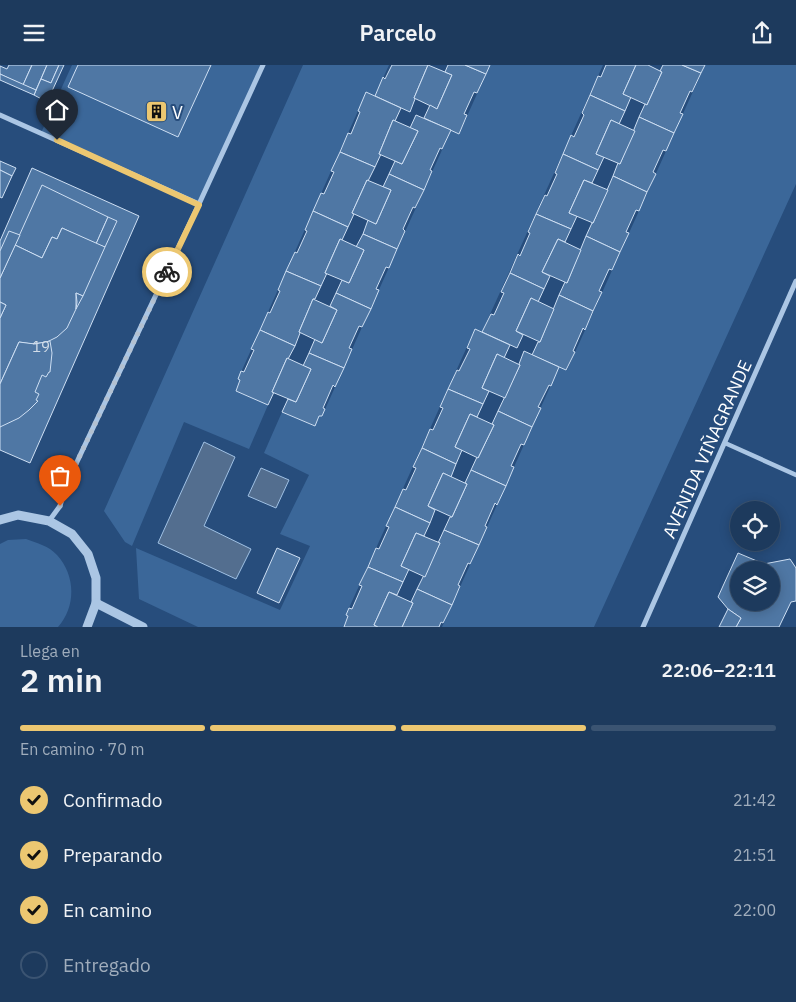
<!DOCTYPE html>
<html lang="es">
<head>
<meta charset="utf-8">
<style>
	:root { --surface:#1d3a5d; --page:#254163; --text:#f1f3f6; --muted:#a0adbc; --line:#3b5472; --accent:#ecc771 }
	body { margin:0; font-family:"IBM Plex Sans",sans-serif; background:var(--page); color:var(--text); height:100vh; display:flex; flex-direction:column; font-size:19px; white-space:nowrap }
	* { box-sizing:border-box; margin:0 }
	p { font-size:16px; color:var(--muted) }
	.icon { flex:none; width:28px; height:28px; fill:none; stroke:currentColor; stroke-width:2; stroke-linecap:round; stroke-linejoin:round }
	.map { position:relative; height:562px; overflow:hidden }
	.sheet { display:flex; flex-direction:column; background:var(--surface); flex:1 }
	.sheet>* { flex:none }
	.fabs { position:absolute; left:730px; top:436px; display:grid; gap:10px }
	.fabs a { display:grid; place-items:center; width:50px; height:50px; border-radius:50%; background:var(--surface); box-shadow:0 2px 12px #0003,0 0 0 1px var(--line); font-size:25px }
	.pin { position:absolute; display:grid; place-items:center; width:42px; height:42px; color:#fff; margin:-51px -21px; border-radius:50% 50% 50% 0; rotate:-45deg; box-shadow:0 0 5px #0007 }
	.pin .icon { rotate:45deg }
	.courier { position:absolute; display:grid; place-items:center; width:50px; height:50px; margin:-25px; border:4px solid #ecc771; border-radius:50%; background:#fff; color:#222; box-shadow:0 1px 6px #0007 }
	.summary em { font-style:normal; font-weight:600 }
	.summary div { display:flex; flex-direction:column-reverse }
	.summary { display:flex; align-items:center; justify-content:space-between; height:85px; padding:0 20px }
	h1 { font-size:32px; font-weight:600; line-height:38px }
	.bar { display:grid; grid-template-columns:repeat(4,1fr); gap:8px 5px; align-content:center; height:60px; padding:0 20px }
	.bar i { height:6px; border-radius:4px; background:var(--line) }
	.bar .selected { background:var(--accent) }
	.bar p { grid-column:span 4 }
	ol { padding:0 20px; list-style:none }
	li { display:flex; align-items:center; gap:15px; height:55px }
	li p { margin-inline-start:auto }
	li .icon { padding:5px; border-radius:50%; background:var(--accent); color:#111; stroke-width:4 }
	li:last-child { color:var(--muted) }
	li i { width:28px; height:28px; border:2px solid var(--line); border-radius:50% }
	header { display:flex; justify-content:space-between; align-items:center; height:65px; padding:0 20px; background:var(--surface); font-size:22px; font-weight:600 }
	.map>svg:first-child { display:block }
	.green { fill:#3b6799 }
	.water { fill:#536e8f; stroke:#a0c1e4 }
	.building { fill:#4f77a4; stroke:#cedff3; fill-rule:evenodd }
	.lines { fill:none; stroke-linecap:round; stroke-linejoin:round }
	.pedestrian { stroke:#abc6e4; stroke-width:4.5 }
	.minor { stroke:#abc6e4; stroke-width:5 }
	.tertiary { stroke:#abc6e4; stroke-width:9 }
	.done { stroke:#b3c1d1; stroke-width:5; stroke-dasharray:0 9 }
	.route { stroke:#ecc771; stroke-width:6 }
	.labels { text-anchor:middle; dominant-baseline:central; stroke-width:4; stroke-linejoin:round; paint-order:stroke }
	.number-label { font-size:15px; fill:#d3dde8 }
	.poi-label { font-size:18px; fill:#fff; stroke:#274d7c; text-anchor:start }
	.street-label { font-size:18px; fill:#fff; stroke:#274d7c }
</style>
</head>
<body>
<header><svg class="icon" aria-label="menu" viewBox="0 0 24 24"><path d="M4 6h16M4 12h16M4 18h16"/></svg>Parcelo<svg class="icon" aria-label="share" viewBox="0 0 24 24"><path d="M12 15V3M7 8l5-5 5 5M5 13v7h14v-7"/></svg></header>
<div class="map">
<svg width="796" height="562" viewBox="0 0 796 562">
	<rect width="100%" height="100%" fill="#274d7c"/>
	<g class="green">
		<polygon points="72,0 263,0 199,139 41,68"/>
		<polygon points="303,0 389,0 375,31 366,28 238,314 240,315 236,326 268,340 249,384 184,357 132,481 125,477 104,446"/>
		<polygon points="490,0 603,0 482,267 475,264 349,543 346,550 348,551 344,562 198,562 139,534 136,483 280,545 310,481 280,469 309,410 264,388 282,347 314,361 319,351 322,351 451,65 459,69"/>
		<polygon points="705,0 796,0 796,119 594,562 442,562 559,302 567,305"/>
		<path d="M26,474C37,478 49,481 57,490C76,511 76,542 58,562H0V479L8,475Z"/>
	</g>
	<g class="water">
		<polygon points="204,377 235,392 204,461 251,484 236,514 158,478"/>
		<polygon points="261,403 289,415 276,443 248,431"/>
	</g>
	<g class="building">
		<polygon points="9,0 32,0 23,20 0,9 0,1 7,4"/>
		<polygon points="32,0 47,0 36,25 23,20"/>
		<polygon points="47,0 59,0 51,18 41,14"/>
		<polygon points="59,0 64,0 47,37 34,30 41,14 51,18"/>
		<polygon points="78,0 211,0 178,72 68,22"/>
		<polygon points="392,0 428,0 414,33 415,34 410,47 375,31 383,12 385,14"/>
		<polygon points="428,0 452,10 437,44 414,33"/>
		<polygon points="448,0 465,0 486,9 477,28 474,27 464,49 467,50 459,69 424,53 430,40 437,44 452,10 445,7"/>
		<polygon points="465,0 490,0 486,9"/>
		<polygon points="606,0 636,0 623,29 631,32 625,46 590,30 598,11 601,12"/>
		<polygon points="636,0 648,0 662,7 647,40 623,29"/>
		<polygon points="663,0 682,0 701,8 692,27 690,26 680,48 683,49 674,68 639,52 645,39 647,40 662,7 660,6"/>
		<polygon points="682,0 705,0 701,8"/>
		<polygon points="0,9 36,25 34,30 0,15"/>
		<polygon points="366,27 401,43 395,56 393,55 379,89 381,89 375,102 340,87 348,68 351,69 360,47 358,46"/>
		<polygon points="590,30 625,46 619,59 611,55 596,89 604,92 598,105 563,89 571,70 574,72 584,50 582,48"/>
		<polygon points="416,50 451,65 442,84 440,83 430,105 432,106 424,125 389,109 395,96 402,99 418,66 410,63"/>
		<polygon points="639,52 674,68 666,86 663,85 653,107 656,109 647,127 613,111 618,98 620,99"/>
		<polygon points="393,55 418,66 402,99 379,89"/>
		<polygon points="611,55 635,66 620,99 596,89"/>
		<polygon points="340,87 375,102 368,116 367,115 352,148 354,149 348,162 313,146 321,128 324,129 334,107 331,106"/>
		<polygon points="563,89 598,105 592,118 584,115 569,148 577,151 571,164 536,149 545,130 547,131 557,109 555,108"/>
		<polygon points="0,96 16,103 12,111 0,105"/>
		<polygon points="32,103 139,151 30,398 0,385 0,176"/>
		<polygon points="0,105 12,111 2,133 0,132"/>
		<polygon points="389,109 424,125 415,143 413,142 403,164 405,166 397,184 363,169 368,155 376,159 391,125 383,122"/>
		<polygon points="613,111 647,127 639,146 636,145 626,167 629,168 620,187 586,171 592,158 593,158"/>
		<polygon points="367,115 391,125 376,159 352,148"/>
		<polygon points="584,115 608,125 593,158 569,148"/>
		<polygon points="42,120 108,152 96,179 62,163 57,174 52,172 42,193 15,180"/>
		<polygon points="313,146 348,162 342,175 340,174 325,208 327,208 321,221 286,206 295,187 297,188 307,166 305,165"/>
		<polygon points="536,149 571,164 565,177 558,174 542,207 550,211 544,224 510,208 518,189 520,191 530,168 528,167"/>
		<polygon points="108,152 117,156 105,182 96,179"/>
		<polygon points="62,163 105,182 83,231 76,228 76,244 67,263 57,272 47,277 32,279 19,277 0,319 0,253 6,240 0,237 0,213 15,180 42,193 52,172 57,174"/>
		<polygon points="9,166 20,170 0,213 0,186"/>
		<polygon points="363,169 397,184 389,203 386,202 376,224 379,225 371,244 336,228 342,215 349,218 364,185 356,182"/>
		<polygon points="586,171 620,187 612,205 609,204 599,226 602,227 593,246 559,230 565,217 567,218"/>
		<polygon points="340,174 364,185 349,218 325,208"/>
		<polygon points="558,174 581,185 567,218 542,207"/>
		<polygon points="286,206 321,221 315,234 313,234 299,267 300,268 295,281 260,265 268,247 270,248 280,226 278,225"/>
		<polygon points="510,208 544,224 538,237 531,233 516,266 523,270 517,283 482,267 491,249 494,250 504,228 501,227"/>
		<polygon points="76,228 83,231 76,244 77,237"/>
		<polygon points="336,228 371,244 362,262 359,261 349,283 352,284 344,303 309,288 315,274 322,278 337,245 330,241"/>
		<polygon points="559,230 593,246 585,265 583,263 573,286 575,287 566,305 532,290 538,277 540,277"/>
		<polygon points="531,233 554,244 540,277 516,266"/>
		<polygon points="313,234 337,245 322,278 299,267"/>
		<polygon points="0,237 6,240 0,253"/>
		<polygon points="475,264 510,280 504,293 497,289 482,323 489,326 483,339 448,324 457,305 459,306 470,284 467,283"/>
		<polygon points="260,265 295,281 288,294 287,293 272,327 274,327 268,340 236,326 240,315 238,314 241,306 244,307 254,285 251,284"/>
		<polygon points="50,276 52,288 50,307 49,307 46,312 42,310 35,327 39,329 36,335 38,336 29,345 19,353 0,362 0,319 19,277 35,279"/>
		<polygon points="524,286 559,302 551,321 549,320 538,342 541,343 532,362 498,346 520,300 519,299"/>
		<polygon points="309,288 344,303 335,322 333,320 323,343 325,344 322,351 319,351 315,361 282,347 288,334 296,337 311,304 303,301"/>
		<polygon points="497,289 520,300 505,333 482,323"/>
		<polygon points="287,293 311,304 296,337 272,327"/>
		<polygon points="448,324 483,339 477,352 470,349 455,382 462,385 456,399 422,383 430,364 433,365 443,343 440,342"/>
		<polygon points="498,346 532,362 524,380 521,379 511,401 514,402 506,421 471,405 477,392 478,393 494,360 492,359"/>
		<polygon points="470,349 494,360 478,393 455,382"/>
		<polygon points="422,383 456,399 451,412 443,408 428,441 435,445 430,458 395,442 403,424 406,425 416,403 413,402"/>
		<polygon points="471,405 506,421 497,440 495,438 485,461 487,462 479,480 444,465 450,452 452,452 467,419 465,418"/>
		<polygon points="443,408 467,419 452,452 428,441"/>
		<polygon points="395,442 430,458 424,471 416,468 401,501 409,504 403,517 368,502 376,483 379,484 389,462 386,461"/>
		<polygon points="444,465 479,480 470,499 468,498 458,520 460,521 452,540 417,524 440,478 438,478"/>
		<polygon points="416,468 440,478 425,512 401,501"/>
		<polygon points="277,483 300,493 279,538 257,528"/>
		<path d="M738,488L764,499L790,494L796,503V536L791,537L779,562H736L741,553L728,544L718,532ZM739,505H771V538H739Z"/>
		<polygon points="368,502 403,517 397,530 389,527 374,560 378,562 344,562 348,551 346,550 349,543 352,544 362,521 359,520"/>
		<polygon points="417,524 452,540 443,558 441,557 439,562 402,562 413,538 411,537"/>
		<polygon points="389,527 413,538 402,562 378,562 374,560"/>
		<polygon points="728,544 741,553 736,562 719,562"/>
	</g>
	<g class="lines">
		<polyline class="pedestrian" points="725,378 796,410"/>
		<g class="minor">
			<polyline points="0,50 199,139"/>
			<polyline points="49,456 60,441 66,420 199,139 263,0"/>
			<polyline points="643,562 796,216"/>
		</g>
		<g class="tertiary">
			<polyline points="0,455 18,450 49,456 72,469 88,489 96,513 96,538 87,562"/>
			<polyline points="96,538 143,562"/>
		</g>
	</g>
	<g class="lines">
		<polyline class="done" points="60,441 66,420 167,207"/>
		<polyline class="route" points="57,75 199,140 167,207"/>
	</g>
	<defs>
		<symbol id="building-square" viewBox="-11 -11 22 22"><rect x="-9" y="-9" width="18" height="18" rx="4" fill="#ecc771" stroke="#274d7c"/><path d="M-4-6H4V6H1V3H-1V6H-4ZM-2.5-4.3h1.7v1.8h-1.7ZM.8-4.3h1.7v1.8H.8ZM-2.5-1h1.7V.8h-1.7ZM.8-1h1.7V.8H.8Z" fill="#111"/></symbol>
	</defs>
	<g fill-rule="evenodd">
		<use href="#building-square" x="144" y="34" width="25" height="25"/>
	</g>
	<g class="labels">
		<g class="number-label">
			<text x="41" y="281">19</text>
		</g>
		<g class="poi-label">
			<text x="172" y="47">V</text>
		</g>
		<g class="street-label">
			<text transform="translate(707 384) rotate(-66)">AVENIDA VIÑAGRANDE</text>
		</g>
	</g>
</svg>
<div class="fabs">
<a><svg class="icon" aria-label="locate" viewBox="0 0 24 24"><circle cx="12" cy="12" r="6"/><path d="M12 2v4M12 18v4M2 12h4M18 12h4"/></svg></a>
<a><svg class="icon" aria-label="layers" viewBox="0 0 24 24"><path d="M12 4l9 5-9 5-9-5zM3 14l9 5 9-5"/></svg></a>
</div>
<div class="pin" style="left:60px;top:441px;background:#ea580c"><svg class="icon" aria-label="bag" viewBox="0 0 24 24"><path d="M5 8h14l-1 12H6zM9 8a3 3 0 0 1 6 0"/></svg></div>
<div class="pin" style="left:57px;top:75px;background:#1f2937"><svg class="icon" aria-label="home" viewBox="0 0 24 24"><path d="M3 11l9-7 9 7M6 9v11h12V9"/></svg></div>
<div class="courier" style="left:167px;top:207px"><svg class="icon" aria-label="bike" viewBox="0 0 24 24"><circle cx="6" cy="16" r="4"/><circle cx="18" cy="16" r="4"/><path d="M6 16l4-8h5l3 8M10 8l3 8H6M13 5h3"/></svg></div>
</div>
<section class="sheet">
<div class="summary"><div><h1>2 min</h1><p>Llega en</p></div><em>22:06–22:11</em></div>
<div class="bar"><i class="selected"></i><i class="selected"></i><i class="selected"></i><i></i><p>En camino · 70 m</p></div>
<ol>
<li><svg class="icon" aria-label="check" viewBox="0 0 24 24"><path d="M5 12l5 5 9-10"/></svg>Confirmado<p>21:42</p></li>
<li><svg class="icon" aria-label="check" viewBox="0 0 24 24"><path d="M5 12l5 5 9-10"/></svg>Preparando<p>21:51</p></li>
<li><svg class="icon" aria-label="check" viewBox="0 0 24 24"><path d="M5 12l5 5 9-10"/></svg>En camino<p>22:00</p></li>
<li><i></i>Entregado</li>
</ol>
</section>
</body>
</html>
